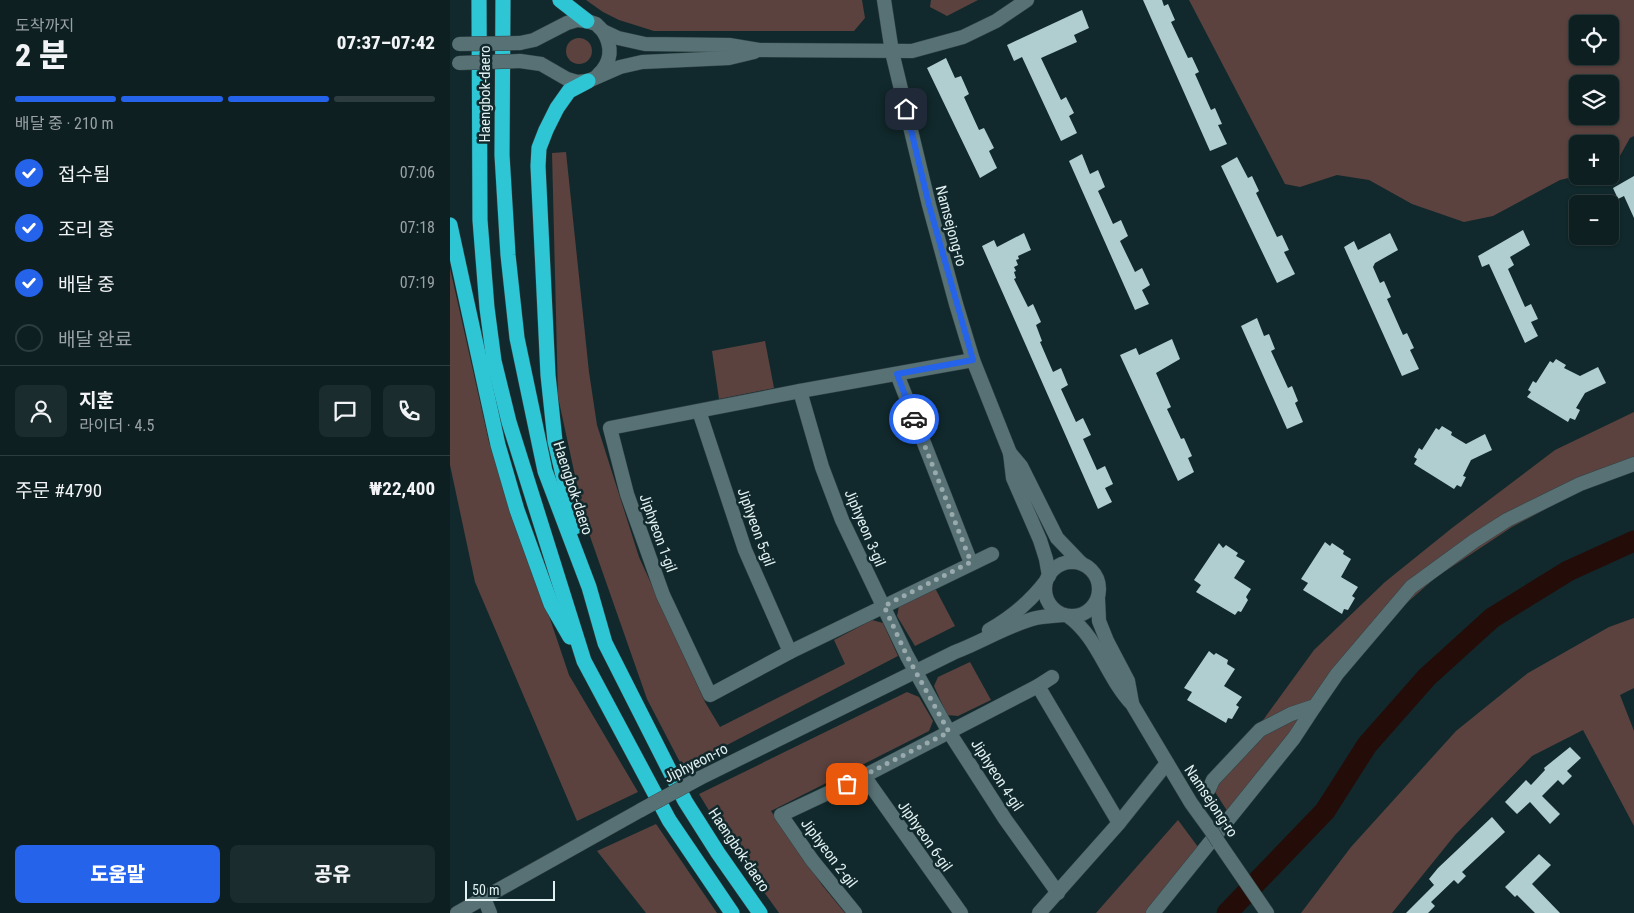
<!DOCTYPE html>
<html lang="ko">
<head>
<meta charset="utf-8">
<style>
	:root { --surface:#0d1f21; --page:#1b2c2e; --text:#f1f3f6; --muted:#9aa2a5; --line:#2d3d3f; --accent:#2563eb }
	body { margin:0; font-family:"Roboto Condensed","Noto Sans KR",sans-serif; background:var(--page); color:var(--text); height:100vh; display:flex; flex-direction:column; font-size:19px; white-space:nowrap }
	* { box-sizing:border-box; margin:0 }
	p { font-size:16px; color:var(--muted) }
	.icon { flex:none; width:28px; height:28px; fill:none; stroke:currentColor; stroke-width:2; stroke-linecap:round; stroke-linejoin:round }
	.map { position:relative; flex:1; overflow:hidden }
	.drawer { display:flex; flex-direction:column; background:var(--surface); width:450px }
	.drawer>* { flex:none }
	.fabs { position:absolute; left:1119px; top:15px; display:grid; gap:10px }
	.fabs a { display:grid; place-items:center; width:50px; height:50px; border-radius:8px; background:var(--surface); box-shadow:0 1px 4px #0004,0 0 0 1px var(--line); font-size:25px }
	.scale { position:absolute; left:15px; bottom:12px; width:90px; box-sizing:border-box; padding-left:5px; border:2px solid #e1f0f1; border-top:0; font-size:14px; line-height:18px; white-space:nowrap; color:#e1f0f1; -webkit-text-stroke:4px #11292c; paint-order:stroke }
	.pin { position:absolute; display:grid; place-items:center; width:42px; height:42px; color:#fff; margin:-21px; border-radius:10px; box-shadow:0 2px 8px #0006 }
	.courier { position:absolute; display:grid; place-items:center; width:50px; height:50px; margin:-25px; border:4px solid #2563eb; border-radius:50%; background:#fff; color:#222; box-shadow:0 1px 6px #0007 }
	.overview em { font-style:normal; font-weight:800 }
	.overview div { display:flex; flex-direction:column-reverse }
	.overview { display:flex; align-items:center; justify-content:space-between; height:85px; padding:0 15px }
	h1 { font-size:32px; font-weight:800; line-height:38px }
	.bar { display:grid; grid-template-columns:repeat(4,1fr); gap:8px 5px; align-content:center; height:60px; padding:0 15px }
	.bar i { height:6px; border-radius:4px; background:var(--line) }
	.bar .current { background:var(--accent) }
	.bar p { grid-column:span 4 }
	.line { display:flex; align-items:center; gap:12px; padding:0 15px; border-top:1px solid var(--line) }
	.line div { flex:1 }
	.round { display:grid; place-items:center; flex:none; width:52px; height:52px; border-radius:8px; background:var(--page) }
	ol { padding:0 15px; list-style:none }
	li { display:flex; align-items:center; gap:15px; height:55px }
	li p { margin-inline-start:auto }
	li .icon { padding:5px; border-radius:50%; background:var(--accent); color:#fff; stroke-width:4 }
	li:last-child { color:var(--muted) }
	li i { width:28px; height:28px; border:2px solid var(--line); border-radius:50% }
	.action { display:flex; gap:10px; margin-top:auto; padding:10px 15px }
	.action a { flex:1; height:58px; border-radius:8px; background:var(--accent); color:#fff; font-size:20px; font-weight:800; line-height:58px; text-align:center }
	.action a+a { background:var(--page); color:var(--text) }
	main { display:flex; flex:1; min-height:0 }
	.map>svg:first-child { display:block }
	.green { fill:#5b423e; fill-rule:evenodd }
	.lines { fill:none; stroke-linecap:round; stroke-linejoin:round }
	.river { stroke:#240c09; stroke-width:21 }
	.building { fill:#b0cdd0 }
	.minor-casing { stroke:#324345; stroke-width:15 }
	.highway-casing { stroke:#324345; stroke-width:16 }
	.minor { stroke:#587175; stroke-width:14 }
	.highway { stroke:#2ec5d5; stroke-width:15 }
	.minor-bridge-casing { stroke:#324345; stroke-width:15; stroke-linecap:butt }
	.minor-bridge { stroke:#587175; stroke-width:14 }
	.done { stroke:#98aaac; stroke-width:5; stroke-dasharray:0 9 }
	.route { stroke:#2563eb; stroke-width:6 }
	.labels { text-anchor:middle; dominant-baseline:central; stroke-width:5; stroke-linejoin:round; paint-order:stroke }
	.street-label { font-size:15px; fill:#e1f0f1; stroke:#11292c }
</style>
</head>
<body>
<main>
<section class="drawer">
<div class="overview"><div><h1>2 분</h1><p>도착까지</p></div><em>07:37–07:42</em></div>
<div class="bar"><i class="current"></i><i class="current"></i><i class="current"></i><i></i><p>배달 중 · 210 m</p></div>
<ol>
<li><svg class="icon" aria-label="check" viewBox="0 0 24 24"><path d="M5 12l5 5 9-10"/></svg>접수됨<p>07:06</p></li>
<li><svg class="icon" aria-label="check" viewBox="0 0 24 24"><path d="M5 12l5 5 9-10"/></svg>조리 중<p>07:18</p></li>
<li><svg class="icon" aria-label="check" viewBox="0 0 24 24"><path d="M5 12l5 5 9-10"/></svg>배달 중<p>07:19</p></li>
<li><i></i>배달 완료</li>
</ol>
<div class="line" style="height:90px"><a class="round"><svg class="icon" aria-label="person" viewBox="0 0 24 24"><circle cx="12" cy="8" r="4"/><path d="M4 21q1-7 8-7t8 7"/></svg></a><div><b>지훈</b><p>라이더 · 4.5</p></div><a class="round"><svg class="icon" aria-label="chat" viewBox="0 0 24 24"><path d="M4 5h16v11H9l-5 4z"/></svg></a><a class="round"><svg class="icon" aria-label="phone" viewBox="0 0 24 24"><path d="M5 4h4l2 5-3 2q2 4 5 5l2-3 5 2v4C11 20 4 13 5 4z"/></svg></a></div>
<div class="line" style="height:65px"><div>주문 #4790</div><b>₩22,400</b></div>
<div class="action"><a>도움말</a><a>공유</a></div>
</section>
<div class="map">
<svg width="1184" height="913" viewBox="0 0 1184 913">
	<rect width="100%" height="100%" fill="#11292c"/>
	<g class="green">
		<polygon points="136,0 412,0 415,18 404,31 204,31 169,20 153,12"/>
		<polygon points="481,0 528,0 497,16 480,7"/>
		<path d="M739,0H1184V136L1180,138L1163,168H1160V144H1128L1127,176L1110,180L1043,216L1014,222L962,204L919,180L887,175L850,187L835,184ZM1128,24H1160V56H1128ZM1128,84H1160V116H1128Z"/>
		<circle cx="129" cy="51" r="13"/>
		<polygon points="116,152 139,372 147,425 189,557 255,702 270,727 395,664 384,640 422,620 433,623 448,656 233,768 197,699 135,522 108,397 102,153"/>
		<polygon points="0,268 39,442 47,462 119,675 188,792 127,821 25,582 0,465"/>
		<polygon points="315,341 324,388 269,399 262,351"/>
		<polygon points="1184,412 1184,470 1158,476 1062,527 985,578 899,654 783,820 763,789 864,650 935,582 1002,528 1105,450"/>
		<polygon points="485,588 505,626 465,646 447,616 449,606"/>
		<polygon points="1184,618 1184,688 1170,695 1184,731 1184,826 1133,730 1082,756 1005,835 942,913 851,913 901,847 1006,731 1078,673 1159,627"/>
		<polygon points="520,662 541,700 508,716 497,715 484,686 488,677"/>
		<polygon points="457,692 469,697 483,721 479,731 321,811 372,885 395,913 329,913 278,842 249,794"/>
		<polygon points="728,820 751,851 702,913 646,913"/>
		<polygon points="206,824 267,913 196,913 147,851"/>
	</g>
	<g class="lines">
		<polyline class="river" points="777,913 875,811 917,745 977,677 1042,618 1118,571 1184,541"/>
	</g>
	<g class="building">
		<polygon points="693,0 712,0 714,6 718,4 725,20 721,22 738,58 742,57 749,72 745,74 761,110 765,108 772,124 768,125 777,144 760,151"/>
		<polygon points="632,10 639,28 624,35 627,42 591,58 611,100 616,97 624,113 619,116 627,133 611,141 572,57 564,61 557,45"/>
		<polygon points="496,58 505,78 511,76 519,94 514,97 529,130 534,128 544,148 539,151 547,168 530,178 477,68"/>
		<polygon points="632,154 640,174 648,170 655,187 648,191 663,224 671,220 678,236 670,241 685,272 692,268 700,285 692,290 699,304 685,310 619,161"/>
		<polygon points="787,157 798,178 802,176 809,191 806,193 827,237 832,235 839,250 834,252 845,274 827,283 771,166"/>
		<polygon points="1184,176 1184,218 1174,196 1168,199 1163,188"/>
		<polygon points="1073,230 1080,245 1060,257 1064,265 1058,269 1075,307 1081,304 1088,319 1081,322 1088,336 1075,343 1039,264 1032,267 1028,256"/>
		<polygon points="574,233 581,250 568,256 569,259 566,260 568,265 564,267 566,271 564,272 566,278 564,279 578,307 583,304 591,322 586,325 592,341 590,342 603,372 611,368 618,385 611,389 626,422 633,418 641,435 633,439 647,470 655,466 663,484 655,488 662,502 648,509 532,246 544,240 547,247"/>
		<polygon points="940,233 948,250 925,263 923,267 930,283 934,281 941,297 937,299 953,335 957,333 964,348 960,350 969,369 952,376 894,247 904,241 908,250"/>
		<polygon points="807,318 814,336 819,334 825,349 821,351 838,388 842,386 848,401 845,403 853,422 837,429 791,326"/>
		<polygon points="722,339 730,359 706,373 721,407 717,409 731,439 734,438 742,456 738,458 744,472 728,481 670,355 686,348 689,355"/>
		<polygon points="1106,359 1116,365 1114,368 1130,376 1148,367 1156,383 1135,393 1126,408 1130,410 1125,420 1120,418 1118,422 1077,397 1081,392 1078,390 1083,381 1086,383 1100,361 1103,363"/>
		<polygon points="992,426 1002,432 1001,435 1016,444 1035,434 1042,450 1021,460 1013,476 1016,477 1011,487 1007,485 1004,489 964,464 967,459 964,457 969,448 972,450 986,428 989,430"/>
		<polygon points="875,542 880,546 882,543 894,551 893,554 901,559 891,577 908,587 902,596 905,598 898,610 894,609 892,614 853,590 858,583 851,579"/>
		<polygon points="769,543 773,548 776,545 788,553 786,556 795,561 784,578 801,589 796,597 798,600 791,612 788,611 785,615 746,592 751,585 744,580"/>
		<polygon points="759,651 764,655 766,653 778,660 777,664 785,669 774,686 792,697 786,705 789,707 782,719 778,718 776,723 737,700 742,692 734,688"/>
		<polygon points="1120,747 1131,758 1117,771 1122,776 1113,785 1108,780 1092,796 1110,814 1100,824 1080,802 1067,814 1055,802 1076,780 1081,785 1095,770 1094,768"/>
		<polygon points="1042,817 1055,832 1012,872 1016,876 1008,884 1004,880 981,902 985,906 978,913 956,913 984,885 979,879 988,868"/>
		<polygon points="1089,854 1101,865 1082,884 1110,913 1085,913 1067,895 1065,897 1055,887"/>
	</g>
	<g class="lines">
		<defs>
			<g id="minor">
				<polyline points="434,0 442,52 479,205 506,304 523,360 560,453"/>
				<polyline points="70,43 84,40 117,23 127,20 137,21 146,24 153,31 168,38 195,44 279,45 309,50 462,51 513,37 546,21 577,0"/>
				<polyline points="70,61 91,64 117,79 127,82 138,81 170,67 192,62 279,58 304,52"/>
				<path d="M148,75C162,62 163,47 153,31"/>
				<polyline points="523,360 350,391 160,428 177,494 213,595 260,695 340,652 542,554"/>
				<polyline points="447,374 521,563"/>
				<polyline points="350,391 372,467 392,520 457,656 499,732 555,819 608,893"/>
				<polyline points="249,411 295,550 340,652"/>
				<circle cx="622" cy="589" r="27"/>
				<polyline points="599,576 596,559 590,540 563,478 560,453 571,466 607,538 631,563"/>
				<polyline points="648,599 649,621 657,641 678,681 682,703"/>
				<path d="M618,616C648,637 657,678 682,704L741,803L762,832"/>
				<path d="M539,630C562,617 580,602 596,581"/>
				<polyline points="588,686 669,823"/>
				<polyline points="414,776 511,913"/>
				<path d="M250,778L505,652C532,642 558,625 586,618C595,616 604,616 614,615"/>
				<polyline points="759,789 763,780 810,730 841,714 865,706 887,674 961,587 1024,541 1057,520 1130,484 1184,464"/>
				<polyline points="769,843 817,913"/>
				<polyline points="34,898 40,913"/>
				<polyline points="7,913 191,810"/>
				<polyline points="405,913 362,860 331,815 414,776 588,686 602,677"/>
				<polyline points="589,913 669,823 717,763"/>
				<polyline points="703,913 844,738 865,706"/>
			</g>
			<g id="highway">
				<polyline points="29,0 30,220 37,308 44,361 59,422 134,661 219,820 282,913"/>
				<polyline points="53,0 52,155 58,255 67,338 95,471 139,587 155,643 235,801 268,853 310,913"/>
				<polyline points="110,0 137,21"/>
				<polyline points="0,225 48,445 67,510 101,604 120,637"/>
				<polyline points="125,527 105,441 98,375 88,166 89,148 96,130 107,108 119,91 138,81"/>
			</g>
		</defs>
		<use href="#minor" class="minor-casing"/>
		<use href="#highway" class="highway-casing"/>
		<use href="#minor" class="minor"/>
		<use href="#highway" class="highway"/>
		<defs>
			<g id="minor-bridge">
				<polyline points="9,44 70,43"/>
				<polyline points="9,63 70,61"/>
				<polyline points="191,810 250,778"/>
				<polyline points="762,832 769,843"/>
			</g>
		</defs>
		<use href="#minor-bridge" class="minor-bridge-casing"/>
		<use href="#minor-bridge" class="minor-bridge"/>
	</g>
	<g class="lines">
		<polyline class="done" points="397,784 499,732 457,656 434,606 521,562 464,419"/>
		<polyline class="route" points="456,109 479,205 523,360 447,374 464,419"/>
	</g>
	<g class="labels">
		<g class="street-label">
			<text transform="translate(35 94) rotate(-90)">Haengbok-daero</text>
			<text transform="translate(501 226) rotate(75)">Namsejong-ro</text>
			<text transform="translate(123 488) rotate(72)">Haengbok-daero</text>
			<text transform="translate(306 527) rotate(70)">Jiphyeon 5-gil</text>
			<text transform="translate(415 528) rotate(67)">Jiphyeon 3-gil</text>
			<text transform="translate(208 533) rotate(70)">Jiphyeon 1-gil</text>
			<text transform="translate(246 763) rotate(-27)">Jiphyeon-ro</text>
			<text transform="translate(547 775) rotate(57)">Jiphyeon 4-gil</text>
			<text transform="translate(761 801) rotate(56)">Namsejong-ro</text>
			<text transform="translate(475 836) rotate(55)">Jiphyeon 6-gil</text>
			<text transform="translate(289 850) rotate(56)">Haengbok-daero</text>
			<text transform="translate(379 853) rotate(53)">Jiphyeon 2-gil</text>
		</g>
	</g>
</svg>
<div class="fabs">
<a><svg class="icon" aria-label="locate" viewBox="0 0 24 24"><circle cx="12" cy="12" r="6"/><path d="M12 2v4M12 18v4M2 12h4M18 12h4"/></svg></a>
<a><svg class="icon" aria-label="layers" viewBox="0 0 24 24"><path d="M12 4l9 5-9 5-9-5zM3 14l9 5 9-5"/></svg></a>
<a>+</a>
<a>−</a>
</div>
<div class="scale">50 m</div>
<div class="pin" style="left:397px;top:784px;background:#ea580c"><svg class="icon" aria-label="bag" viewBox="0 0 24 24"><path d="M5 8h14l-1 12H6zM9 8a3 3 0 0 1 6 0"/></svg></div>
<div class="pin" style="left:456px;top:109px;background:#1f2937"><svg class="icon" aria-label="home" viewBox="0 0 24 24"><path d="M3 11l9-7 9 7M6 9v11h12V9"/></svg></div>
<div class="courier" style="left:464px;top:419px"><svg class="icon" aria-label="car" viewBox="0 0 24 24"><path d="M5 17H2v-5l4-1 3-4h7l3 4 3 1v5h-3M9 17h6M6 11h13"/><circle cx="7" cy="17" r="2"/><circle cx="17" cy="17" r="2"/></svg></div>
</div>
</main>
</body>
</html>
